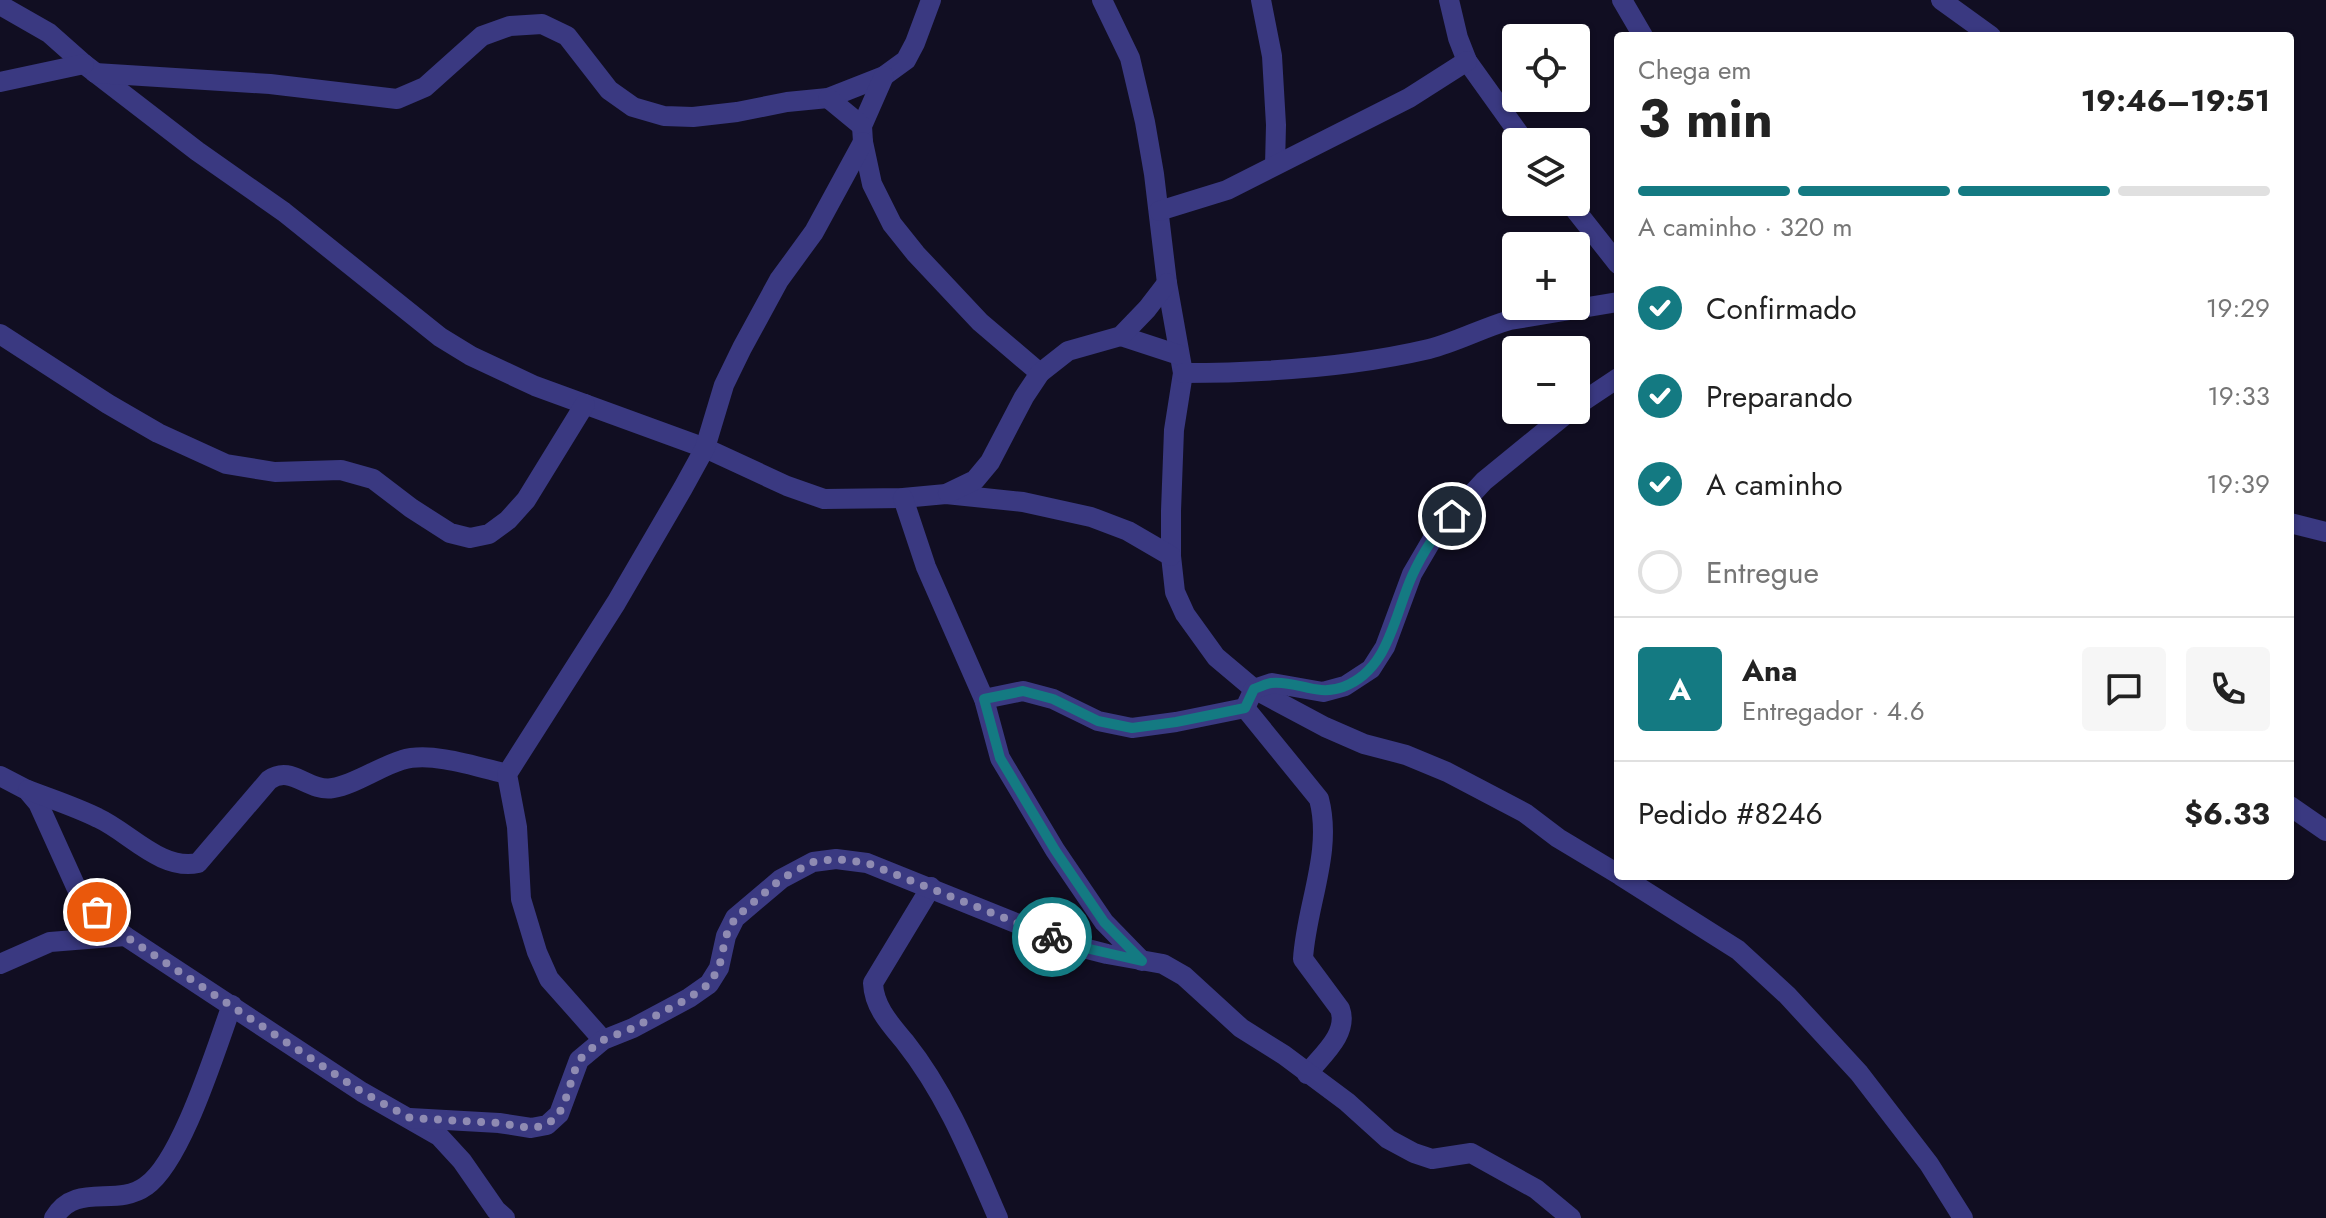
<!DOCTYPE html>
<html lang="pt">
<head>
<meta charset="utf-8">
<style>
	:root { --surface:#fff; --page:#f6f6f6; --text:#222; --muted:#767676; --line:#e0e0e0; --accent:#147a82 }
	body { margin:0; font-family:Jost,sans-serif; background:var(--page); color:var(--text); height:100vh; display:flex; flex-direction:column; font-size:30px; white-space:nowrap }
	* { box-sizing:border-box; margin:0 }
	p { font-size:26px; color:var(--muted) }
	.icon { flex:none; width:44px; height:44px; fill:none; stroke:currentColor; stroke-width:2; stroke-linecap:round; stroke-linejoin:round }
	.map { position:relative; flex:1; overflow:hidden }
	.drawer { position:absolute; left:1614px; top:32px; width:680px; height:848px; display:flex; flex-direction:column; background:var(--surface); border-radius:8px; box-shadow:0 2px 6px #0004 }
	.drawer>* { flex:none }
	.buttons { position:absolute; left:1502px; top:24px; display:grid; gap:16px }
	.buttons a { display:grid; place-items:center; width:88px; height:88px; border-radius:8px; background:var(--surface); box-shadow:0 2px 6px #0004; font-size:40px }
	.pin { position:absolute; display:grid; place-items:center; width:68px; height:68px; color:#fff; margin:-34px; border:4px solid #fff; border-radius:50%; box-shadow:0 2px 8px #0007 }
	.courier { position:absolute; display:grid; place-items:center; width:80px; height:80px; margin:-40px; border:6px solid #147a82; border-radius:50%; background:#fff; color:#222; box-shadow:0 2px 10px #0007 }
	.headline em { font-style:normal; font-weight:700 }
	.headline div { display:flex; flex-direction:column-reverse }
	.headline { display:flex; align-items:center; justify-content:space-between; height:136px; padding:0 24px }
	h1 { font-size:52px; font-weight:700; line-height:60px }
	.bar { display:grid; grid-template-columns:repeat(4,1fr); gap:12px 8px; align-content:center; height:96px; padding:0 24px }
	.bar i { height:10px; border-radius:6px; background:var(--line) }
	.bar .current { background:var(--accent) }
	.bar p { grid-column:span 4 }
	.line { display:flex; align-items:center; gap:20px; padding:0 24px; border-top:2px solid var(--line) }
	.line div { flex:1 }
	.round { display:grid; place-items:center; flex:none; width:84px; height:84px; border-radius:8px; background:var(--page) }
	ol { padding:0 24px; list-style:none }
	li { display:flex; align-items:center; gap:24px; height:88px }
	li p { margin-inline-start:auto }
	li .icon { padding:8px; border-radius:50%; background:var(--accent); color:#fff; stroke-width:4 }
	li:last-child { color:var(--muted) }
	li i { width:44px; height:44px; border:4px solid var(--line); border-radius:50% }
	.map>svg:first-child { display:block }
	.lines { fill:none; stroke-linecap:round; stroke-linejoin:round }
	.minor { stroke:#3a3981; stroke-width:20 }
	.done { stroke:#8f8bb2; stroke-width:8; stroke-dasharray:0 14.4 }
	.route { stroke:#147a82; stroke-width:10 }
</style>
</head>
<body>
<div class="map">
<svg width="2326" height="1218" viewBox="0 0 2326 1218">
	<rect width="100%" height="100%" fill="#110e22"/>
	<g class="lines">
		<g class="minor">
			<polyline points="1102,0 1130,58 1145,122 1154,174 1167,283 1183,373 1174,430 1171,511 1171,556 1175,592 1185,614 1216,657 1254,689 1325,727 1364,744 1406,755 1447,772 1525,813 1558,838 1618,874"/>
			<polyline points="1261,0 1272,56 1276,125 1275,165"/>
			<polyline points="1449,0 1458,38 1467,61 1525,142"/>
			<polyline points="1622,0 1643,36"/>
			<polyline points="1941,0 1991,36"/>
			<polyline points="0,5 49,33 84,64 197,151 284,212 440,337 471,356 535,386 705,448 787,486 824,499 903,498 946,494 1023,502 1091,517 1128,531 1171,556"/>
			<polyline points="95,73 270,84 397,99 425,87 482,36 510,26 542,24 567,36 609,90 633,107 664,116 693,117 737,112 787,102 828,98 884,76 906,60 915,43 931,0"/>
			<polyline points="884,76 862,126 863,142 872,184 892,224 916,254 980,322 1040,373"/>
			<polyline points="0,82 84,64"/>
			<polyline points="828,98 862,126"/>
			<polyline points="1569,202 1618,264"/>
			<polyline points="1159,211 1227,190 1409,98 1467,61"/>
			<polyline points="0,334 108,404 158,433 226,464 275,472 341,470 373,479 411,508 450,533 470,538 489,534 508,520 526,500 585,404"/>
			<polyline points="1121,336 1179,355"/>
			<path d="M1183,373C1261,373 1352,367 1429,349C1457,342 1482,328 1510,320L1618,302"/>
			<polyline points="1576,406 1618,378"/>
			<polyline points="948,493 975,480 990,462 1024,397 1040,373 1068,351 1121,336 1147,309 1167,283"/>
			<polyline points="903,498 926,567 984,699 1000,758 1055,850 1104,922 1142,961"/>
			<polyline points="2290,523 2326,532"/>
			<polyline points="984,699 1023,691 1053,699 1098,721 1132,728 1176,722 1245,708"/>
			<polyline points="1245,708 1254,689 1272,683 1323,692 1345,686 1371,669 1385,647 1412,574 1436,533 1484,481 1571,410"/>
			<path d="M1245,708L1319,799C1333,852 1306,906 1303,959L1340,1009C1349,1034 1321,1056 1307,1074"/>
			<polyline points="0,776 27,790 38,803 76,887 97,912 125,936 362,1092 439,1136 462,1161 496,1210 505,1218"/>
			<path d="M28,790C51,799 76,807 98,818C129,832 161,871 198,863L269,780C292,764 307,792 333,788C354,785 381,766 402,760C431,751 478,767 507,774"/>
			<polyline points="2290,806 2326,831"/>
			<polyline points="1621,876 1738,950 1787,995 1859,1073 1929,1164 1963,1218"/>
			<path d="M931,887L873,983C874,1007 890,1024 905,1042C947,1095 971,1156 998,1218"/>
			<polyline points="0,964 50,942 125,936"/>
			<polyline points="603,1040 549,979 537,952 521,899 517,827 507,774 616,603 683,488 705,448 724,385 742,348 779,280 814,232 863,142"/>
			<polyline points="410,1118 499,1123 531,1128 547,1125 559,1114 579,1060 603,1040 633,1028 689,998 709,984 719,968 726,936 735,918 781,879 813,862 836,859 867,863 1068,944 1107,954 1163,964 1184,976 1241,1028 1284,1055 1347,1102 1388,1139 1414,1153 1432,1159 1471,1153 1536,1189 1571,1218"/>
			<path d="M54,1218C76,1181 116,1208 146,1186C182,1161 216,1048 232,1005"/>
		</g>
	</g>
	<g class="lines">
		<polyline class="done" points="97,912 125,936 362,1092 410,1118 499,1123 531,1128 547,1125 559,1114 566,1098 575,1070 579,1060 591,1049 603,1040 633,1028 689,998 709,984 719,968 726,936 735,918 781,879 813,862 836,859 867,863 1052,937"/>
		<path class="route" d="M1052,937L1068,944L1142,961L1104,922L1055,850L1000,758L984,699L1023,691L1053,699L1098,721L1132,728L1176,722L1245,708L1254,689C1259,687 1266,684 1271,683C1297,680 1316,697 1343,687C1389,670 1394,616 1412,576C1422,554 1435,533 1452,516"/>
	</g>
</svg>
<div class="buttons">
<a><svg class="icon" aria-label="locate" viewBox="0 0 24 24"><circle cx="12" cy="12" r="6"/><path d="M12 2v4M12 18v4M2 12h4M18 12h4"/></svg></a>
<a><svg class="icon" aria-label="layers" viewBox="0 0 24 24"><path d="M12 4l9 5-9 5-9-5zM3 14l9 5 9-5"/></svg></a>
<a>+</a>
<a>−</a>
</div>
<div class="pin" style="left:97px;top:912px;background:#ea580c"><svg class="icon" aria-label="bag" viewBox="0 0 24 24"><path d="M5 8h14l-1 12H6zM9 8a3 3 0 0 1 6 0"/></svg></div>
<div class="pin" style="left:1452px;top:516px;background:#1f2937"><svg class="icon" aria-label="home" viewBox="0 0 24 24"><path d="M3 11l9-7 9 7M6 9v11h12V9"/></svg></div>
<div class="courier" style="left:1052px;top:937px"><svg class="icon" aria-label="bike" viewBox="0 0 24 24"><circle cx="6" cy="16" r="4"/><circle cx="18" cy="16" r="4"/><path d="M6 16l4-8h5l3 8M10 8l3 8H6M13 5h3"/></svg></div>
<section class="drawer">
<div class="headline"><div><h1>3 min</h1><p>Chega em</p></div><em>19:46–19:51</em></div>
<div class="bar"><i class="current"></i><i class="current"></i><i class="current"></i><i></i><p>A caminho · 320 m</p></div>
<ol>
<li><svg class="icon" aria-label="check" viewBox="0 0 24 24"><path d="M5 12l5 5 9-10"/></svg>Confirmado<p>19:29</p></li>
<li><svg class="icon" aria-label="check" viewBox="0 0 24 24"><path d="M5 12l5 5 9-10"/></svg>Preparando<p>19:33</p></li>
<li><svg class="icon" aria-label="check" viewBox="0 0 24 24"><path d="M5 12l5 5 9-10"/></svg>A caminho<p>19:39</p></li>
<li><i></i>Entregue</li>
</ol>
<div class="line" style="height:144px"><b class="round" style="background:var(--accent);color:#fff">A</b><div><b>Ana</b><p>Entregador · 4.6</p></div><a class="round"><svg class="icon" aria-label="chat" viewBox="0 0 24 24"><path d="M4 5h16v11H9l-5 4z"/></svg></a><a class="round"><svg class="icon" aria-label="phone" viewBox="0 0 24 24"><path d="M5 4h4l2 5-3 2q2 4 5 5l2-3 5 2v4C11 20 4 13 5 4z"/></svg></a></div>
<div class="line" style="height:104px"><div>Pedido #8246</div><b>$6.33</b></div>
</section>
</div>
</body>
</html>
